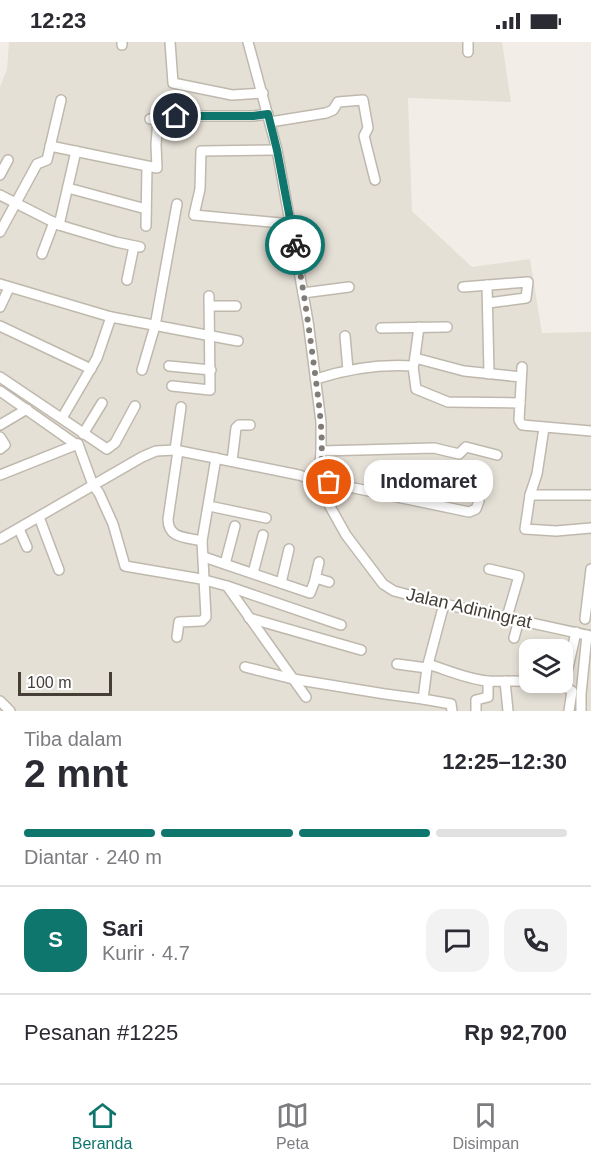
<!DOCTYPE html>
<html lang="id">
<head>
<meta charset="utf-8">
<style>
	:root { --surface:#fff; --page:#f2f2f3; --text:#2b2b33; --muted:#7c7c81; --line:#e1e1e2; --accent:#0f766e }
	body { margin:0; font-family:Arial,sans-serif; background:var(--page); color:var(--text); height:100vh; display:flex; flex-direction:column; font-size:22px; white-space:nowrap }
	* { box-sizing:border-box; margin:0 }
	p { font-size:20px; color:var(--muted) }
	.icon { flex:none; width:33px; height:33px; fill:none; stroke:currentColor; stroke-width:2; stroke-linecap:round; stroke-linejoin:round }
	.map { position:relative; height:669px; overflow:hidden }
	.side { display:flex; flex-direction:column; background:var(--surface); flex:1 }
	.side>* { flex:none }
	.tools { position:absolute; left:519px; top:597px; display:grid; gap:12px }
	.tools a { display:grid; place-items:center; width:54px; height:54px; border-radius:12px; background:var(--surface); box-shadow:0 3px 9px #0003; font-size:30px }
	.scale { position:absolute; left:18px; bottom:15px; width:94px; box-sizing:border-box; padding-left:6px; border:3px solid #443e37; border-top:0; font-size:16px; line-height:21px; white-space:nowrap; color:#443e37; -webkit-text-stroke:4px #fff; paint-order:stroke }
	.pin { position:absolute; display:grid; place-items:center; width:51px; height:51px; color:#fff; margin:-26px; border:3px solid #fff; border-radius:50%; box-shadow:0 2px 6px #0007 }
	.courier { position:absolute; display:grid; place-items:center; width:60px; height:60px; margin:-30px; border:4px solid #0f766e; border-radius:50%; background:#fff; color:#222; box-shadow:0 2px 8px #0007 }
	.bubble { position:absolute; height:42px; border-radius:18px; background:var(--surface); box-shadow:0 3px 9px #0003; font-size:20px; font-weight:800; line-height:42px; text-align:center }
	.summary em { font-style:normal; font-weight:800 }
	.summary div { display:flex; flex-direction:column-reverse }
	.summary { display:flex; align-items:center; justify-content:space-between; height:102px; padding:0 24px }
	h1 { font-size:39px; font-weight:800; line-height:45px }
	.bar { display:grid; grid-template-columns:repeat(4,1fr); gap:9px 6px; align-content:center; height:72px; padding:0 24px }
	.bar i { height:8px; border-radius:4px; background:var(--line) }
	.bar .selected { background:var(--accent) }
	.bar p { grid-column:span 4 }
	.line { display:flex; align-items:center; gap:15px; padding:0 24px; border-top:2px solid var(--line) }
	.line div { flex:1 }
	.round { display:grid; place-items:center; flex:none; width:63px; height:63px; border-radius:18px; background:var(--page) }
	.status { display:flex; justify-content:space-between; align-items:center; height:42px; padding:0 30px; background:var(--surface); direction:ltr }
	.status svg { height:16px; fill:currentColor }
	.tab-bar { display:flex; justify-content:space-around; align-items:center; height:84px; border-top:2px solid var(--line); background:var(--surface); font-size:16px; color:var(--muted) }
	.tab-bar a { display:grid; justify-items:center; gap:3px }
	.tab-bar .selected { color:var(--accent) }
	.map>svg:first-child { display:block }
	.residential { fill:#e5e0d6; fill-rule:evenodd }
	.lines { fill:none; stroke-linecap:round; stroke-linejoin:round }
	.minor-casing { stroke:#bfb8ad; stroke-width:12 }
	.minor { stroke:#fff; stroke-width:9 }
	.done { stroke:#817c75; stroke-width:6; stroke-dasharray:0 10.8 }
	.route { stroke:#0f766e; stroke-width:8 }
	.labels { text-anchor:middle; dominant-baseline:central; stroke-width:4.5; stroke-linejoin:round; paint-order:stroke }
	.street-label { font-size:18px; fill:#443e37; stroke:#fff }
</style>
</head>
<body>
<div class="status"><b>12:23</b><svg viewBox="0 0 49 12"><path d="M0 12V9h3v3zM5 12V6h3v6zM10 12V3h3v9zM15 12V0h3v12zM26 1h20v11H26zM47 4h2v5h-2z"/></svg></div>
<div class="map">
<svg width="591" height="669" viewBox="0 0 591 669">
	<rect width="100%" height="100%" fill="#f2eee7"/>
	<path class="residential" d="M9,0H502L511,60L408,56L412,169L472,225L530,217L542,291L591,290V669H0V45L7,27ZM530,608H562V640H530Z"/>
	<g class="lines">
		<defs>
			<g id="minor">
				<polyline points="122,0 122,3"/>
				<polyline points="170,0 173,41 232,53 263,51"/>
				<polyline points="248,0 277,108 308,279 321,380 321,409 318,443 346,493 383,542 394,549 444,562 591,594"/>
				<polyline points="468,0 468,10"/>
				<polyline points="150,77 176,74 253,74 268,72"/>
				<polyline points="270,80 326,71 333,68 338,60 363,58 368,86 364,94 375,138"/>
				<polyline points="50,104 157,126 156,103 158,76"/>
				<polyline points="277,108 201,109 200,147 194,173 291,182"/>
				<polyline points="0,133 8,118"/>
				<polyline points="68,146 146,167"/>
				<polyline points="0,153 59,183 116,200 140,205"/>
				<polyline points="59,183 76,109"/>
				<polyline points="146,184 147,125"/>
				<polyline points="0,190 37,122 47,118 61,58"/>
				<polyline points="42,212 54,180"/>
				<polyline points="127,238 134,204"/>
				<polyline points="0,242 111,275 238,299"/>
				<polyline points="487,243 489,332"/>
				<polyline points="463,245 528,240 526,256 488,261"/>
				<polyline points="303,251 349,245"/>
				<polyline points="210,264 236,264"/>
				<polyline points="0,265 9,246"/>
				<polyline points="0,284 91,327"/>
				<polyline points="381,286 447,285"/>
				<polyline points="345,294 348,328"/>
				<polyline points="415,316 464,329 521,335"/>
				<polyline points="414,322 419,285"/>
				<polyline points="169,324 211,328"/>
				<polyline points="142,328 155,284 177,162"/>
				<polyline points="0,335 107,407 115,401 135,364"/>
				<path d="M316,337C347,327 380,322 413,324L416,347L448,360L520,361L519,378L522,383L591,389"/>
				<polyline points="172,344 210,348 209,254"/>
				<polyline points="0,349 74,401 78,402 93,443 99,451 113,482 125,524 201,537 227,544 306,655"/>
				<polyline points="520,361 522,325"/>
				<polyline points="62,376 97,316 111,275"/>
				<polyline points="0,383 27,367"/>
				<polyline points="544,386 537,432 530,453 525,487 556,489 591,486"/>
				<polyline points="83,392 102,361"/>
				<polyline points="0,395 5,403 0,407"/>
				<polyline points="175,408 181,365"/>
				<path d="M178,409L168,477C168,497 186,495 202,499"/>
				<polyline points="321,409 434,406 459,412 466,405 497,413"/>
				<polyline points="232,419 236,386 239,383 250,383"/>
				<polyline points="0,433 78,402"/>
				<polyline points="319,436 335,442 469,470 476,467 479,459"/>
				<polyline points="530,453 591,453"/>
				<polyline points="209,464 266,476"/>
				<polyline points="39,475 59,528"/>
				<polyline points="19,487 27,505"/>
				<polyline points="0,497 142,415 156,409 175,408 299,433 317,439"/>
				<polyline points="204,515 310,551 316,536 329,540"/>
				<polyline points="225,522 235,484"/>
				<polyline points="489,527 519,534 507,575"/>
				<polyline points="253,531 263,493"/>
				<polyline points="315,537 319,520"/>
				<polyline points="281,541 289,507"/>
				<polyline points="227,544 341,583"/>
				<polyline points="444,562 427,626 423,657 451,662 452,669"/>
				<polyline points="249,576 361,608"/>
				<polyline points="585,577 591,527"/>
				<polyline points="177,595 179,580 202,579 206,575 202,499 216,416"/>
				<polyline points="514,596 519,578"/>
				<polyline points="397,622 427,626"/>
				<path d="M428,622C447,628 467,637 487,639C502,640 515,638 530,640"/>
				<polyline points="245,625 293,637 385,652 423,657"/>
				<polyline points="505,639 508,669"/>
				<polyline points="0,659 10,669"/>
				<polyline points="476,669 476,658 488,655 488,639"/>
				<polyline points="569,669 572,649 564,644 576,590"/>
				<polyline points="581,669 581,652 587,593"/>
			</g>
		</defs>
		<use href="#minor" class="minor-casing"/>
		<use href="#minor" class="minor"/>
	</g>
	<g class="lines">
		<path class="done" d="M295,203C304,248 310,294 316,339C320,371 325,404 319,435L329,440"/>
		<polyline class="route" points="176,74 253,74 268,72 277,108 295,203"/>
	</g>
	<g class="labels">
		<g class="street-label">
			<text transform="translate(469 566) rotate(13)">Jalan Adiningrat</text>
		</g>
	</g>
</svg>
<div class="tools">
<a><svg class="icon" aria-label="layers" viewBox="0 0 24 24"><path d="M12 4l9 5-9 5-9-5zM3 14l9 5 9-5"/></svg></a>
</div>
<div class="scale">100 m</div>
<div class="pin" style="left:329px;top:440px;background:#ea580c"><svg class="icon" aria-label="bag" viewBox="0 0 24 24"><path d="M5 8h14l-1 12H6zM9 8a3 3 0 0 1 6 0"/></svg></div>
<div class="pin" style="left:176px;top:74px;background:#1f2937"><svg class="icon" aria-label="home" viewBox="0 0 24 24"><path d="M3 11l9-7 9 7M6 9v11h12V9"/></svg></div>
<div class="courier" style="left:295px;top:203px"><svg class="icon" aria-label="bike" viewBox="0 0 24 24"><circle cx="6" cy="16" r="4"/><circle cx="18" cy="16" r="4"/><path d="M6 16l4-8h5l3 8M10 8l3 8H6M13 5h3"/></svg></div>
<div class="bubble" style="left:364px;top:418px;width:129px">Indomaret</div>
</div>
<section class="side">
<div class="summary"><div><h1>2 mnt</h1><p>Tiba dalam</p></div><em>12:25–12:30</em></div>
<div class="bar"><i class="selected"></i><i class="selected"></i><i class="selected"></i><i></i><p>Diantar · 240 m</p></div>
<div class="line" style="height:108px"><b class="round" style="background:var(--accent);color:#fff">S</b><div><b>Sari</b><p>Kurir · 4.7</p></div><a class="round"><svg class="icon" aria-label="chat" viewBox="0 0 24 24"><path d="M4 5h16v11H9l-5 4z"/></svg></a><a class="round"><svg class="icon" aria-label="phone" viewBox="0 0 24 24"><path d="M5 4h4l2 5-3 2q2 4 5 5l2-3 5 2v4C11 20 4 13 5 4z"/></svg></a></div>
<div class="line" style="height:78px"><div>Pesanan #1225</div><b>Rp 92,700</b></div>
</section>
<nav class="tab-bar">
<a class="selected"><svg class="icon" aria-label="home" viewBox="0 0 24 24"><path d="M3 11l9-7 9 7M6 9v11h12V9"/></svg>Beranda</a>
<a><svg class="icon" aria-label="map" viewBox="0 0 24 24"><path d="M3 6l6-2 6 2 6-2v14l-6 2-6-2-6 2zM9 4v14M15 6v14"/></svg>Peta</a>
<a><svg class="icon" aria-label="saved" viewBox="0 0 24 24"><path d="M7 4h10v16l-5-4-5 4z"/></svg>Disimpan</a>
</nav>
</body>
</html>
